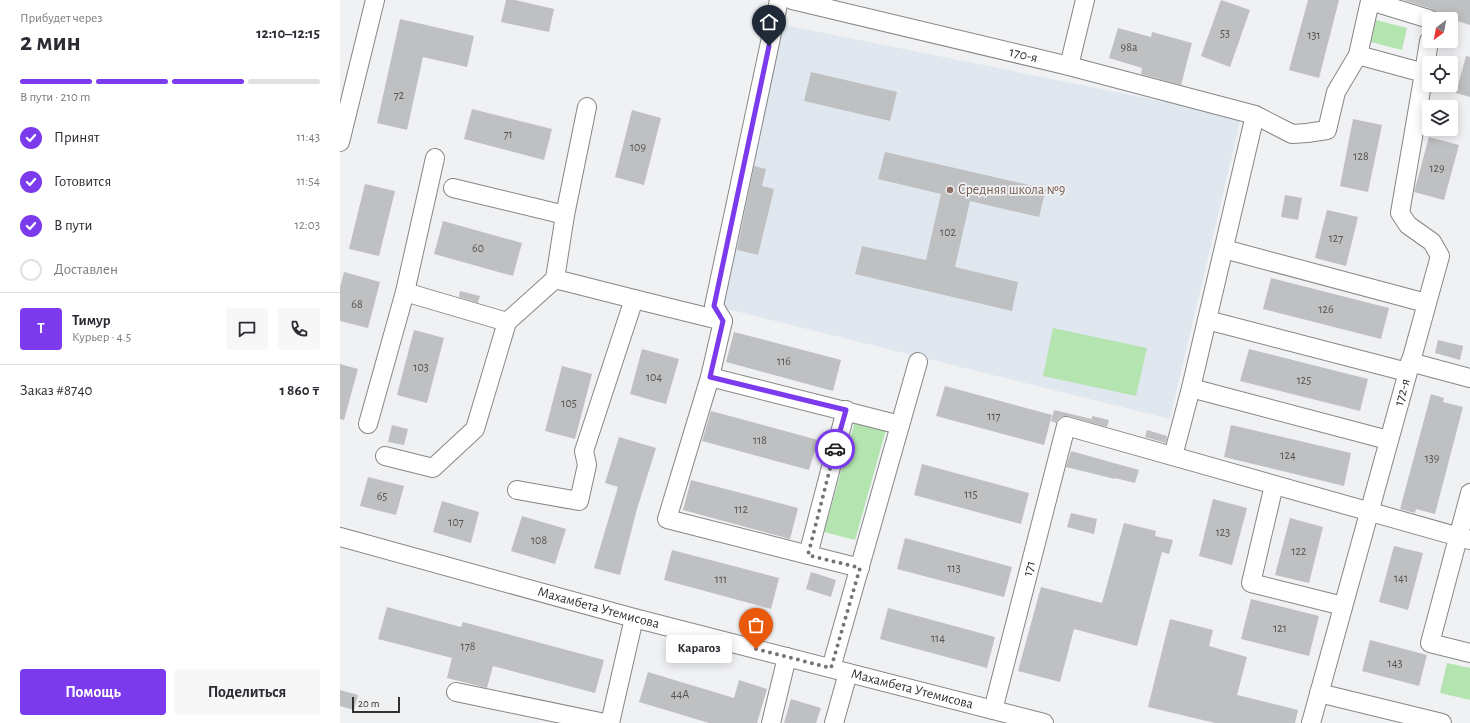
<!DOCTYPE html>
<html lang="ru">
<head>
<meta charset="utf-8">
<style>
	:root { --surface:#fff; --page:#f7f7f7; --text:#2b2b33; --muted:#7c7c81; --line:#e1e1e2; --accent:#7c3aed }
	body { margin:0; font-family:"Alegreya Sans",sans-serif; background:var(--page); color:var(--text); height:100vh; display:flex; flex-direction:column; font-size:15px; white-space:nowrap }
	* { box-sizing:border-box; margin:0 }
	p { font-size:13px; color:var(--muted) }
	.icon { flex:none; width:22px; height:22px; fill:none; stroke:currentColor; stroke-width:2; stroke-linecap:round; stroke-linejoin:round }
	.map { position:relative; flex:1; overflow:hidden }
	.panel { display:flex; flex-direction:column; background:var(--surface); width:340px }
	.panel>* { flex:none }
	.needle { width:26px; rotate:212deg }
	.tools { position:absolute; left:1082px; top:12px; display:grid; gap:8px }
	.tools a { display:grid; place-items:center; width:36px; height:36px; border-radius:4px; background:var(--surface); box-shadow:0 2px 10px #0003; font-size:20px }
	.scale { position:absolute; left:12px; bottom:10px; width:48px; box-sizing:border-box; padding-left:4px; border:2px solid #303031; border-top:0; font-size:11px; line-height:14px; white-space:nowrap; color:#303031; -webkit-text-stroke:3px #f0f1f3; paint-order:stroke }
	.pin { position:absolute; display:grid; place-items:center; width:34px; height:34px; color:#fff; margin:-41px -17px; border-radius:50% 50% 50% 0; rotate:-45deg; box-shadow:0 0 4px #0007 }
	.pin .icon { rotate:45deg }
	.courier { position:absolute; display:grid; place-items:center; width:40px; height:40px; margin:-20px; border:3px solid #7c3aed; border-radius:50%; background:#fff; color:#222; box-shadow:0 1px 5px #0007 }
	.bubble { position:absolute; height:28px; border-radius:4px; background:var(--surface); box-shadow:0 2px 10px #0003; font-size:13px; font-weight:700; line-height:28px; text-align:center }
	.head em { font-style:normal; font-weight:700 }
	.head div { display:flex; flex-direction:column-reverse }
	.head { display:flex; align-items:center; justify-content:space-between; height:68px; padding:0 20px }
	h1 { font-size:26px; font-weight:700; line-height:30px }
	.bar { display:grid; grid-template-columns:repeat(4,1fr); gap:6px 4px; align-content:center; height:48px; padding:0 20px }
	.bar i { height:5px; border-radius:3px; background:var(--line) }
	.bar .current { background:var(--accent) }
	.bar p { grid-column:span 4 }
	.line { display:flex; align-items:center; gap:10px; padding:0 20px; border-top:1px solid var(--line) }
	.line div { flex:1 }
	.round { display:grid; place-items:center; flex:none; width:42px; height:42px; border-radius:4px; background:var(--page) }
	ol { padding:0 20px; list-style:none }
	li { display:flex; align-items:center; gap:12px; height:44px }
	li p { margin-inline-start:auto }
	li .icon { padding:4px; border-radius:50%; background:var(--accent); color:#fff; stroke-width:4 }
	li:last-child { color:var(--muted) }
	li i { width:22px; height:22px; border:2px solid var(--line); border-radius:50% }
	.button { display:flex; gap:8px; margin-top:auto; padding:8px 20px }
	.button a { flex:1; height:46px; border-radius:4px; background:var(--accent); color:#fff; font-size:16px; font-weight:700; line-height:46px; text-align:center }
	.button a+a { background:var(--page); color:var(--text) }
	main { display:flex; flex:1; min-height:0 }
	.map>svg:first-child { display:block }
	.built { fill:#e0e7ef }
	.green { fill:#b4e4b0 }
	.building { fill:#bfc0c2 }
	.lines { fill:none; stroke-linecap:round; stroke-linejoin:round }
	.minor-casing { stroke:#858688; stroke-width:20 }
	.minor { stroke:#fff; stroke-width:18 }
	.done { stroke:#737475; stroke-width:4; stroke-dasharray:0 7.2 }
	.route { stroke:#7c3aed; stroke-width:5 }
	.education-dot { fill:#8d6e63; stroke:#f0f1f3; stroke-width:1.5 }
	.labels { text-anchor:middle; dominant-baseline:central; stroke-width:3.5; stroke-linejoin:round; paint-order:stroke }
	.number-label { font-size:12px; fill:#545455 }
	.street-label { font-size:14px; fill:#303031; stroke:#f0f1f3 }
	.education-label { font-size:14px; fill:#785e54; stroke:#f0f1f3; text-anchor:start }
</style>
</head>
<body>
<main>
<section class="panel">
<div class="head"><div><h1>2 мин</h1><p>Прибудет через</p></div><em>12:10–12:15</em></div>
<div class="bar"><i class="current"></i><i class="current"></i><i class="current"></i><i></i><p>В пути · 210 m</p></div>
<ol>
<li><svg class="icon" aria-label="check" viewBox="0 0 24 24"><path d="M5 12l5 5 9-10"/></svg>Принят<p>11:43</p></li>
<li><svg class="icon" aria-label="check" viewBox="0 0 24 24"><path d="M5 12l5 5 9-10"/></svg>Готовится<p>11:54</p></li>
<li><svg class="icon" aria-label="check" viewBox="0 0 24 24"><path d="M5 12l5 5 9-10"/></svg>В пути<p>12:03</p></li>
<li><i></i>Доставлен</li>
</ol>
<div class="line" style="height:72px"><b class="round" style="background:var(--accent);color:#fff">Т</b><div><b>Тимур</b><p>Курьер · 4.5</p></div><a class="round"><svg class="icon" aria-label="chat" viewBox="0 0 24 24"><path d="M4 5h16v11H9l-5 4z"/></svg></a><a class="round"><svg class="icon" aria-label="phone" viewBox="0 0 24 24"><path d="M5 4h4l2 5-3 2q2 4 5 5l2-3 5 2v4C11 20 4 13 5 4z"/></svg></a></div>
<div class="line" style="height:52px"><div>Заказ #8740</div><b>1 860 ₸</b></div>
<div class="button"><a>Помощь</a><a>Поделиться</a></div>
</section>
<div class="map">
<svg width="1130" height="723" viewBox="0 0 1130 723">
	<rect width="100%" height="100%" fill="#f0f1f3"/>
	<polygon class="built" points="444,25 901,117 830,419 379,307"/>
	<g class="green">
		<polygon points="1036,20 1067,28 1062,50 1031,42"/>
		<polygon points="713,328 807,348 796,396 703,376"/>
		<polygon points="515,421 546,430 515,540 484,532"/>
		<polygon points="1107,663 1130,668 1130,700 1100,693"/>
	</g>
	<g class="building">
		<polygon points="166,0 175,0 214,9 209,32 161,22"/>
		<polygon points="881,0 910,10 890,67 861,56"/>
		<polygon points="968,0 999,0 979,78 949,70"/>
		<polygon points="1063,0 1130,0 1130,25 1099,15 1096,12 1092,9"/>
		<polygon points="60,19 134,36 127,67 83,57 67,130 37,123"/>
		<polygon points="778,28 811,37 812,32 852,43 841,85 801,74 802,68 769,58"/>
		<polygon points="1126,56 1130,57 1130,97 1116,93"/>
		<polygon points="471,72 557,92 550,121 464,101"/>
		<polygon points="132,109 212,129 204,160 124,139"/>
		<polygon points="292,110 321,118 304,185 275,177"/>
		<polygon points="1013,119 1042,125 1028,192 1000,186"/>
		<polygon points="1089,137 1119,145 1104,200 1074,192"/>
		<polygon points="545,152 706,189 699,217 630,201 615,267 678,282 672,311 515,274 522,246 586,260 601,194 538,179"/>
		<polygon points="414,166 426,169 422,186 434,189 418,255 397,250"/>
		<polygon points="25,184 55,191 39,256 9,249"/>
		<polygon points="945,195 962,198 958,220 941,217"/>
		<polygon points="987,210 1018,217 1006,266 975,258"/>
		<polygon points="103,221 182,243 173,276 94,254"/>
		<polygon points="4,272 40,282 28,328 0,321 0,287"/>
		<polygon points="931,278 1049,308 1041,339 923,309"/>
		<polygon points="120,291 140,296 138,303 119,297"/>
		<polygon points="74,330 104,338 87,403 57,395"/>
		<polygon points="394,332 501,360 493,391 386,362"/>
		<polygon points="1098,340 1123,346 1120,360 1095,353"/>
		<polygon points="302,349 339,359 326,404 290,394"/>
		<polygon points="909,349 1028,379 1020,411 900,381"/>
		<polygon points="0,364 18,369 4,420 0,419"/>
		<polygon points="222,366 252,374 235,439 205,431"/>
		<polygon points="605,386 712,415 704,445 596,416"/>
		<polygon points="1091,394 1104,398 1103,402 1123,407 1095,514 1076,509 1075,513 1060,509"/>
		<polygon points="714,410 752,419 752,416 769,420 767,427 728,416 723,416 719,418 716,423 711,421"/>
		<polygon points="371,411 478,440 469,470 362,441"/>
		<polygon points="52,425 68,429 64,445 48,442"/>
		<polygon points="891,425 1011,453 1004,486 884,457"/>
		<polygon points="807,430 827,436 826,443 805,437"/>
		<polygon points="279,437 316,448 297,509 280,575 254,568 278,487 265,483"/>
		<polygon points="731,451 799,470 795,483 775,478 775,479 726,467"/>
		<polygon points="582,464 689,493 681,524 574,495"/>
		<polygon points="28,477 64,486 56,515 20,506"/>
		<polygon points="351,480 458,508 450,539 343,510"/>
		<polygon points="873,499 907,508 892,565 859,556"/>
		<polygon points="102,501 139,512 131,543 93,532"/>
		<polygon points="731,513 757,519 754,534 727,527"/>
		<polygon points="182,516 226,529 215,564 171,551"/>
		<polygon points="950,518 983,527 969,583 935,575"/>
		<polygon points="784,523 816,531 815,536 833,540 829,554 822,552 797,646 734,629 720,682 678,671 701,587 762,603"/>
		<polygon points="565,538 672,567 664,597 557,569"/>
		<polygon points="1054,546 1083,553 1068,610 1039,602"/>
		<polygon points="332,550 439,578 431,609 324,580"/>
		<polygon points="471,572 496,580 491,597 466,589"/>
		<polygon points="911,599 979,616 969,656 901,639"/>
		<polygon points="47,607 121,627 123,622 264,660 255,693 153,666 147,688 107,678 112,658 38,639"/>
		<polygon points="548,608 655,637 647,668 540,639"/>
		<polygon points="830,619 873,630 869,646 907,657 897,695 958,710 955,723 875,723 808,707"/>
		<polygon points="1030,640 1087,655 1079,686 1022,671"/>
		<polygon points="308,672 394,698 399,680 427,689 417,723 369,723 299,702"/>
		<polygon points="0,690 18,695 14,710 0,706"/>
		<polygon points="451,699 481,708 476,723 444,723"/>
	</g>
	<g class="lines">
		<defs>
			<g id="minor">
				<path id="s1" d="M452,0L729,66L915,115L952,134L967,133L987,130L996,92L1018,55L1030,1L1089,19"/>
				<polyline points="1018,55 1084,73 1089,41"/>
				<polyline points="729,66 745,0"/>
				<polyline points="247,107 225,215 215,279 294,299"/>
				<polyline points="0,142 35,0"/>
				<polyline points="113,188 225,215"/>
				<polyline points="884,249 1086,303"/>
				<polyline points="65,292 167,322"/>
				<polyline points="867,320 1067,372"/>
				<polyline points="383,321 374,306 439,0"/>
				<polyline points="1070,362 1130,378"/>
				<polyline points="370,377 560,425"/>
				<polyline points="851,388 1048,440"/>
				<polyline points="28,424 65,292 95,158"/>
				<polyline points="45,456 93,468 135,429 167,322 215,279"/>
				<polyline points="833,456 851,388 915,115"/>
				<polyline points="934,485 911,583 1003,606"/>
				<polyline points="177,490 239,501 247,465 244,451 294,299 383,321 370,377 327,519 520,568"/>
				<polyline points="1130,493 1090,643 1130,653"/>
				<path id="s2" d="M0,537L294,618L704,723"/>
				<polyline points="468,555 506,410"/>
				<polyline points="491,668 578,362"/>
				<polyline points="116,692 265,723"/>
				<polyline points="979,693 1102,723"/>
				<path id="s3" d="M653,710L726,426L1130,540"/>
				<polyline points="270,723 294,618"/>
				<polyline points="431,723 447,657"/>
				<polyline points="494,723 508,673"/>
				<path id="s4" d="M971,723L1100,256L1092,242L1068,225L1060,213L1084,73"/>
			</g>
		</defs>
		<use href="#minor" class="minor-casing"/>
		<use href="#minor" class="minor"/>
	</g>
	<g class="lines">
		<polyline class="done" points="416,649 491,668 520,568 468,555 495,449"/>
		<polyline class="route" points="429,46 374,306 383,321 370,377 506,410 495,449"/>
	</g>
	<circle class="education-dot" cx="610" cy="190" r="4"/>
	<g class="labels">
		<g class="number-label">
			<text x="885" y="33">53</text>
			<text x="974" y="35">131</text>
			<text x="789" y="47">98а</text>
			<text x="59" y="95">72</text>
			<text x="168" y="134">71</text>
			<text x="298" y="147">109</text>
			<text x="1021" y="156">128</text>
			<text x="1097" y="168">129</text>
			<text x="608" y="232">102</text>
			<text x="996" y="238">127</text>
			<text x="138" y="248">60</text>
			<text x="17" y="304">68</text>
			<text x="986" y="309">126</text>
			<text x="444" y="361">116</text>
			<text x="81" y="367">103</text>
			<text x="314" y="377">104</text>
			<text x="964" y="380">125</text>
			<text x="229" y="403">105</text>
			<text x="654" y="416">117</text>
			<text x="420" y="440">118</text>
			<text x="948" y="455">124</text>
			<text x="1092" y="458">139</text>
			<text x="631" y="494">115</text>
			<text x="42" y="496">65</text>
			<text x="401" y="509">112</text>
			<text x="116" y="522">107</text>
			<text x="883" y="532">123</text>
			<text x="199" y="540">108</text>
			<text x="959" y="551">122</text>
			<text x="614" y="568">113</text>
			<text x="1061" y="578">141</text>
			<text x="381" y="579">111</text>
			<text x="940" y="628">121</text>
			<text x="598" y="638">114</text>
			<text x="128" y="646">178</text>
			<text x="1055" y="663">143</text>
			<text x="340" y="694">44А</text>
		</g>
		<g class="street-label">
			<text stroke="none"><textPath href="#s1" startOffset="238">170-я</textPath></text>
			<text stroke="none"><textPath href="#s4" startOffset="343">172-я</textPath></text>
			<text stroke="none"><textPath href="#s3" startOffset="146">171</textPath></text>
			<text stroke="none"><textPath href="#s2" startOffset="268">Махамбета Утемисова</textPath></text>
			<text stroke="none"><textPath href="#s2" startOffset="592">Махамбета Утемисова</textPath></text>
		</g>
		<g class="education-label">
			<text x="618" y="190">Средняя школа №9</text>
		</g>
	</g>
</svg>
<div class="tools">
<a><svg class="needle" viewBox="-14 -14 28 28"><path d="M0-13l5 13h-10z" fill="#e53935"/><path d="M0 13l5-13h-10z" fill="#7c7c81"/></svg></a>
<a><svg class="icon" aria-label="locate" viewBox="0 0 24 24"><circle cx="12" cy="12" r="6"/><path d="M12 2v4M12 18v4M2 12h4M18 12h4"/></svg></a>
<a><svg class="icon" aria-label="layers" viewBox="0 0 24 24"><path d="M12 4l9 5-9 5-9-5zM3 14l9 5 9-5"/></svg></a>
</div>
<div class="scale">20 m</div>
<div class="pin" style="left:416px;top:649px;background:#ea580c"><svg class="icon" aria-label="bag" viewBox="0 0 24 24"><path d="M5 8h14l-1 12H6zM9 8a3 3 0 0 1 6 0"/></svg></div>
<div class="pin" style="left:429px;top:46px;background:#1f2937"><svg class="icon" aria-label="home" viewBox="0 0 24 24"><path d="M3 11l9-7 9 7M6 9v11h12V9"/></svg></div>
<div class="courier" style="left:495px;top:449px"><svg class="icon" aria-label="car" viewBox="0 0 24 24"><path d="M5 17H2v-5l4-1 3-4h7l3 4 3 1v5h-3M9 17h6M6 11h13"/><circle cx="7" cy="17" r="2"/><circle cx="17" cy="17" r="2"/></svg></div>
<div class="bubble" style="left:326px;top:635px;width:66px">Карагоз</div>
</div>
</main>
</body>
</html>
